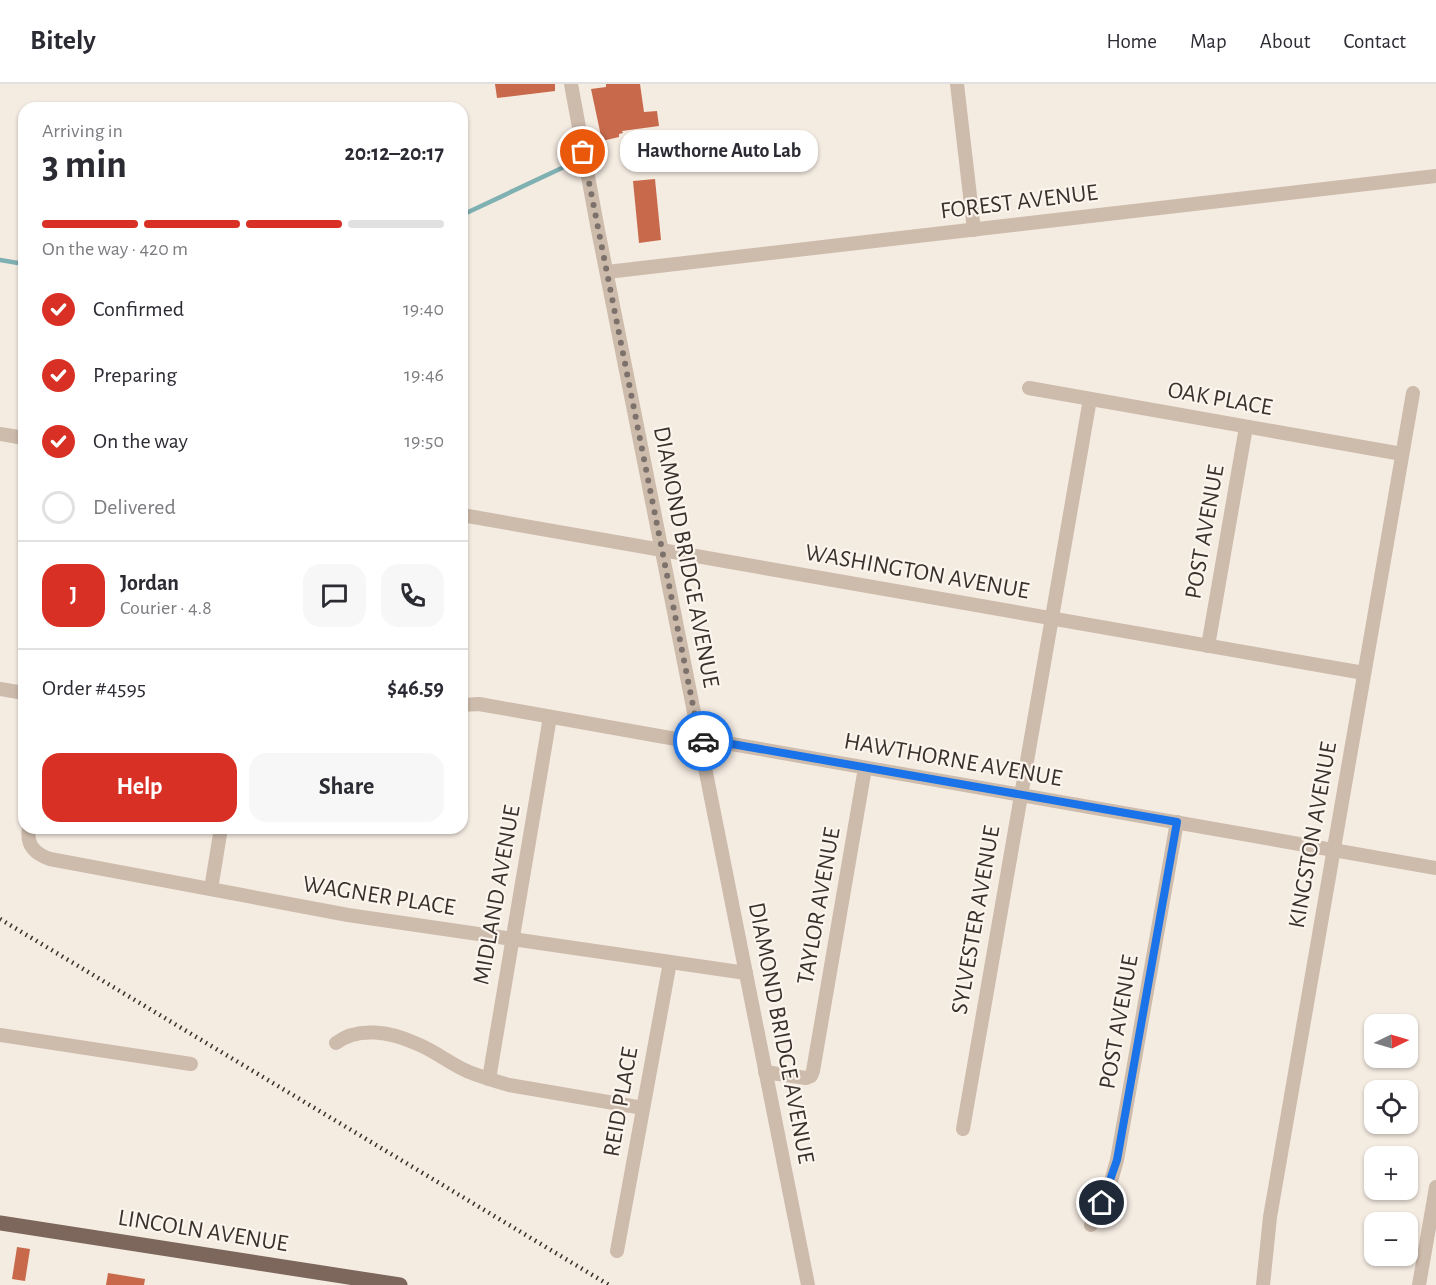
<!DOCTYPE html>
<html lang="en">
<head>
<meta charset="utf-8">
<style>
	:root { --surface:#fff; --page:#f7f7f7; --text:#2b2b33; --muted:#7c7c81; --line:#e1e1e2; --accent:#d93025 }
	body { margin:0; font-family:"Alegreya Sans",sans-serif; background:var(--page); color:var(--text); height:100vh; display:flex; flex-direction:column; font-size:22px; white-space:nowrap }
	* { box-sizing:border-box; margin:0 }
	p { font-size:20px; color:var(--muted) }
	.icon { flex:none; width:33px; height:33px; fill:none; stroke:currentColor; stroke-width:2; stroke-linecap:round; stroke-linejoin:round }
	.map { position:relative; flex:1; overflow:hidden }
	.drawer { position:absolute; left:18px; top:18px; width:450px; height:732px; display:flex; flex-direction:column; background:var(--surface); border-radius:18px; box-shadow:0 2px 4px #0004 }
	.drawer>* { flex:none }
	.needle { width:39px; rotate:85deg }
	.buttons { position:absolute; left:1364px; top:930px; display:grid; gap:12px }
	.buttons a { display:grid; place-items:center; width:54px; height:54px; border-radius:12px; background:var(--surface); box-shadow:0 2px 4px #0004; font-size:30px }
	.pin { position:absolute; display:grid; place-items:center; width:51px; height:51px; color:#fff; margin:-26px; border:3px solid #fff; border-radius:50%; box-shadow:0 2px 6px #0007 }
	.courier { position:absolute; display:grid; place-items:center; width:60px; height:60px; margin:-30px; border:4px solid #1a73e8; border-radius:50%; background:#fff; color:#222; box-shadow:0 2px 8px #0007 }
	.bubble { position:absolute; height:42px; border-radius:18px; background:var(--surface); box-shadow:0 2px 4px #0004; font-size:20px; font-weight:700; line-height:42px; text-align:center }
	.head em { font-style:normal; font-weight:700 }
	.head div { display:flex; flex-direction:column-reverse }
	.head { display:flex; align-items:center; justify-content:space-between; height:102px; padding:0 24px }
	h1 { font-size:39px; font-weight:700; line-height:45px }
	.bar { display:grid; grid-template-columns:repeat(4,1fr); gap:9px 6px; align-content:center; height:72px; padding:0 24px }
	.bar i { height:8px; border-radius:4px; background:var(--line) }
	.bar .on { background:var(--accent) }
	.bar p { grid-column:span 4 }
	.line { display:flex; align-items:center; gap:15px; padding:0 24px; border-top:2px solid var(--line) }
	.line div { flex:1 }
	.round { display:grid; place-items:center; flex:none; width:63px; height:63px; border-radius:18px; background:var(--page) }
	ol { padding:0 24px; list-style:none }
	li { display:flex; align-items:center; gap:18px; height:66px }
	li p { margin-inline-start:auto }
	li .icon { padding:6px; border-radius:50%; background:var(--accent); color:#fff; stroke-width:4 }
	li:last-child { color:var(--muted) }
	li i { width:33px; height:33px; border:3px solid var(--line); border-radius:50% }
	.action { display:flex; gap:12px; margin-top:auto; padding:12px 24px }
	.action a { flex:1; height:69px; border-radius:18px; background:var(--accent); color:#fff; font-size:24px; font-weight:700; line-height:69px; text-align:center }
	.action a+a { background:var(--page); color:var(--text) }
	header { display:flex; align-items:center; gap:36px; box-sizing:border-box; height:84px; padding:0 30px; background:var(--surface); border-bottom:2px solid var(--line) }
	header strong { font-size:28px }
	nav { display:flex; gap:33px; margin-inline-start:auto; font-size:21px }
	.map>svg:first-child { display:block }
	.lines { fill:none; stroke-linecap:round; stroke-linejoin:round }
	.stream { stroke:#7fb0b2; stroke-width:4.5 }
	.building { fill:#c8694b }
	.minor { stroke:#cdbbac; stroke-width:14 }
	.major { stroke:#7d675c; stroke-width:15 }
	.rail { stroke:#3b302b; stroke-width:4.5; stroke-dasharray:1.5 4.5; stroke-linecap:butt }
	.done { stroke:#7c716b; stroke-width:6; stroke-dasharray:0 10.8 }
	.route { stroke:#1a73e8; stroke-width:8 }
	.labels { text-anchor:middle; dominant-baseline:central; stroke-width:4.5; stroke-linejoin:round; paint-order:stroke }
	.street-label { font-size:24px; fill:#3b302b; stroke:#fbf5ee }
</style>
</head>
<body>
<header>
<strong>Bitely</strong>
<nav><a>Home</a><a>Map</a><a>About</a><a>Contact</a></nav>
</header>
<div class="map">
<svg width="1436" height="1201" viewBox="0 0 1436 1201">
	<rect width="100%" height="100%" fill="#f4ebe1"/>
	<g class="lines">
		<g class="stream">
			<polyline points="462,131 564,83"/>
			<polyline points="0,176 24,180"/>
		</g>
	</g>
	<g class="building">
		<polygon points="495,0 555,0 555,7 497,14"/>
		<polygon points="606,0 640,0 644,28 657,27 659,42 622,47 623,49 619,50 619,53 602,57 591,5 606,3"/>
		<polygon points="655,95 661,156 639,159 633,97"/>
		<polygon points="17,1163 30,1165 25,1197 12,1195"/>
		<polygon points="108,1189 145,1195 144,1201 106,1201"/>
	</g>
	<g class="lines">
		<g class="minor">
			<polyline points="571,0 597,141 808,1201"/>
			<polyline points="957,0 974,146"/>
			<polyline points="607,188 1436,92"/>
			<polyline points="1029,304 1402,370"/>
			<polyline points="0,350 24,354"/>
			<polyline points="462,431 1364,589"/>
			<polyline points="1208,562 1246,343"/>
			<polyline points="0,605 24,609"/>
			<polyline points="462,621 479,620 676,655 726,659 1436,784"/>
			<path d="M29,744C26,761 35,770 50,775L348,831L746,889"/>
			<polyline points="211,805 221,744"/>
			<polyline points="0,951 191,980"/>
			<path d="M336,959C358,942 391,948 415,959C434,966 450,980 469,988C482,993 495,997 509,1001L643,1024"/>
			<polyline points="765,988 806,994 811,992 813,987 865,684"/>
			<polyline points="489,995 550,633"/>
			<polyline points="963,1045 1090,315"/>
			<polyline points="1091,1141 1111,1097 1117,1076 1177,738"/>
			<polyline points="617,1167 670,878"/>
			<polyline points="1263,1201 1270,1133 1413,309"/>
			<polyline points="1419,1201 1436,1103"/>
		</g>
		<polyline class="major" points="0,1139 400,1201"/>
		<polyline class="rail" points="0,835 609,1201"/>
	</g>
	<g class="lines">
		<polyline class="done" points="583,68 700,657 703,657"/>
		<polyline class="route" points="703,657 726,659 1177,738 1117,1076 1102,1119"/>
	</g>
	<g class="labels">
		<g class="street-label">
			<text transform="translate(1019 118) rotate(-7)">FOREST AVENUE</text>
			<text transform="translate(1220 315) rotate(10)">OAK PLACE</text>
			<text transform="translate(1205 448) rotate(-80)">POST AVENUE</text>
			<text transform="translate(686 473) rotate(79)">DIAMOND BRIDGE AVENUE</text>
			<text transform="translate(917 488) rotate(10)">WASHINGTON AVENUE</text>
			<text transform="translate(953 676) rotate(10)">HAWTHORNE AVENUE</text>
			<text transform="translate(1313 751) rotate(-80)">KINGSTON AVENUE</text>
			<text transform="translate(497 811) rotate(-80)">MIDLAND AVENUE</text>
			<text transform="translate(379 812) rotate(9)">WAGNER PLACE</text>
			<text transform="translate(819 822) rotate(-80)">TAYLOR AVENUE</text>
			<text transform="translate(976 836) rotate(-80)">SYLVESTER AVENUE</text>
			<text transform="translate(1119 938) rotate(-80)">POST AVENUE</text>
			<text transform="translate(781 949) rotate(79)">DIAMOND BRIDGE AVENUE</text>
			<text transform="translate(621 1018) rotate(-80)">REID PLACE</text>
			<text transform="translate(203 1147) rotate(9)">LINCOLN AVENUE</text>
		</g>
	</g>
</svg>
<div class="buttons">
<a><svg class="needle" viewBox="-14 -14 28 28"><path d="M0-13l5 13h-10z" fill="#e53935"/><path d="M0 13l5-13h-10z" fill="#7c7c81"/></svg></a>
<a><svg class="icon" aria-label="locate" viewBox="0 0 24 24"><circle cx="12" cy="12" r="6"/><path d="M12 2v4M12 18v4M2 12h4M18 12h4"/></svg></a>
<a>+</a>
<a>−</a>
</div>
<div class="pin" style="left:583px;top:68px;background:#ea580c"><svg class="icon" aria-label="bag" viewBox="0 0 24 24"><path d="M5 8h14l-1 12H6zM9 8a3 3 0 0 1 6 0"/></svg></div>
<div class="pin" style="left:1102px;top:1119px;background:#1f2937"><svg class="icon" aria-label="home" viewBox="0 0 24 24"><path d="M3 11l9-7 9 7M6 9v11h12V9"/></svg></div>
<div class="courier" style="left:703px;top:657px"><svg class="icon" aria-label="car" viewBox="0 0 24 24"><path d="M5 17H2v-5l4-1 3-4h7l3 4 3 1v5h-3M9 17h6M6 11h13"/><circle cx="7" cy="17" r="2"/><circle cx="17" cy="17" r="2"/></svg></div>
<div class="bubble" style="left:620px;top:46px;width:198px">Hawthorne Auto Lab</div>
<section class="drawer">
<div class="head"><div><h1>3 min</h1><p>Arriving in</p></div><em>20:12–20:17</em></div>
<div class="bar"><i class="on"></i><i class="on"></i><i class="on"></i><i></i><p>On the way · 420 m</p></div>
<ol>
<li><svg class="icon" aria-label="check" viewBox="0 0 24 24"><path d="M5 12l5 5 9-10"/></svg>Confirmed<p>19:40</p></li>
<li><svg class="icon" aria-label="check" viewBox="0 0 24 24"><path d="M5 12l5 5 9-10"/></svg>Preparing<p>19:46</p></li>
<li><svg class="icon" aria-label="check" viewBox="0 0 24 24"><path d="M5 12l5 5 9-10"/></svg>On the way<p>19:50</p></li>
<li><i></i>Delivered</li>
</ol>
<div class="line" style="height:108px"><b class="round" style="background:var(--accent);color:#fff">J</b><div><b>Jordan</b><p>Courier · 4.8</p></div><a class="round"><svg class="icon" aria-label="chat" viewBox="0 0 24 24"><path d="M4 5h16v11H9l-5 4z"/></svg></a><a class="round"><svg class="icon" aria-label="phone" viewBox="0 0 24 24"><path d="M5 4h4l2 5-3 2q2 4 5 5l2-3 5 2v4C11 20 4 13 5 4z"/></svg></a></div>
<div class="line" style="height:78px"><div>Order #4595</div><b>$46.59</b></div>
<div class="action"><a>Help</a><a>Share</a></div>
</section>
</div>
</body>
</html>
